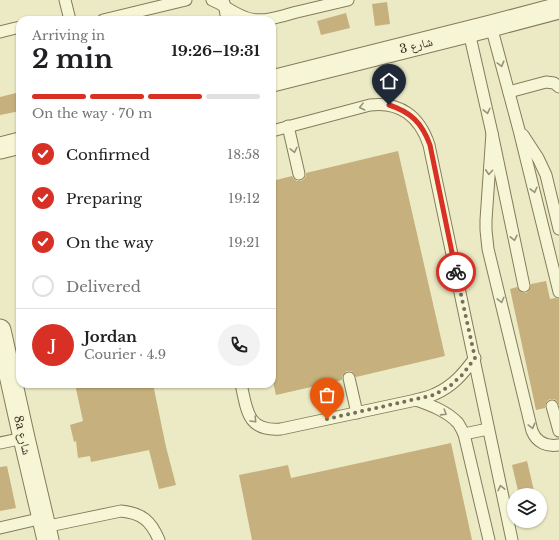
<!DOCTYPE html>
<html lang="en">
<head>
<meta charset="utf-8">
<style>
	:root { --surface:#fff; --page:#f2f2f2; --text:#202124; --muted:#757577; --line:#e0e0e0; --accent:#d93025 }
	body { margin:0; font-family:"Libre Baskerville","Noto Naskh Arabic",serif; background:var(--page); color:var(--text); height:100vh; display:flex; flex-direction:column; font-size:15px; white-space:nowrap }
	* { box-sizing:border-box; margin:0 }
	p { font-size:13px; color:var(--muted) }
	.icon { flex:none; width:22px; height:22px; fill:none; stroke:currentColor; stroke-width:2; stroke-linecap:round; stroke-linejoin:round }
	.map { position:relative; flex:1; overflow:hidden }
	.side { position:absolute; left:16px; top:16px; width:260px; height:372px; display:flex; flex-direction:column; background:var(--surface); border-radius:12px; box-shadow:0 1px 3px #0004 }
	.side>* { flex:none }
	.fabs { position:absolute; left:507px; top:488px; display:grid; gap:8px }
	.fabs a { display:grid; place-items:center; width:40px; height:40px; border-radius:50%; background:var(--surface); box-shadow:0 1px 3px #0004; font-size:20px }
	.pin { position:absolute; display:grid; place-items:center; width:34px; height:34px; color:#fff; margin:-41px -17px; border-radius:50% 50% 50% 0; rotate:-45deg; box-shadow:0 0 4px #0007 }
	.pin .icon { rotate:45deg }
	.courier { position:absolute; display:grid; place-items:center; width:40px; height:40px; margin:-20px; border:3px solid #d93025; border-radius:50%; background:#fff; color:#222; box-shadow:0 1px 5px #0007 }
	.head em { font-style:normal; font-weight:800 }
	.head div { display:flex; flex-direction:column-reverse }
	.head { display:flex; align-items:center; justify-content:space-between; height:68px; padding:0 16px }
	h1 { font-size:26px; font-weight:800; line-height:30px }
	.bar { display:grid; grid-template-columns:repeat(4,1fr); gap:6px 4px; align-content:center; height:48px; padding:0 16px }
	.bar i { height:5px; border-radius:3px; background:var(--line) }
	.bar .active { background:var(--accent) }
	.bar p { grid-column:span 4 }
	.line { display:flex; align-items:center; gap:10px; padding:0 16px; border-top:1px solid var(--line) }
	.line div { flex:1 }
	.round { display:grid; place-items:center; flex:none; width:42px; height:42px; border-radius:21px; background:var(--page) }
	ol { padding:0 16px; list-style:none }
	li { display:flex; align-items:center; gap:12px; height:44px }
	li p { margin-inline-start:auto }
	li .icon { padding:4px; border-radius:50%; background:var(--accent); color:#fff; stroke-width:4 }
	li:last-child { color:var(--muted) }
	li i { width:22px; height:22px; border:2px solid var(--line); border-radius:50% }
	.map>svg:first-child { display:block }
	.building { fill:#c6b07d }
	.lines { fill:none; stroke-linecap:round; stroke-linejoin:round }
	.lane-casing { stroke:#847c5c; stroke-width:13 }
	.street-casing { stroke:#847c5c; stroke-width:23 }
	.lane { stroke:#f6f6d7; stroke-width:11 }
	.street { stroke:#f6f6d7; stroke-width:21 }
	.oneway { stroke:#96937b }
	.done { stroke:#757159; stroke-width:4; stroke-dasharray:0 7.2 }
	.route { stroke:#d93025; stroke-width:5 }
	.labels { text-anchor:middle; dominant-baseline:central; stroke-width:3; stroke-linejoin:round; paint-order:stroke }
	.street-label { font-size:12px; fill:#35301f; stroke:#f3f2d3 }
</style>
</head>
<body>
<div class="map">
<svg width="559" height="540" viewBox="0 0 559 540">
	<rect width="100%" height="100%" fill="#ebeac4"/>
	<g class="building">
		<polygon points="387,2 390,24 375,26 372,4"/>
		<polygon points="346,13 350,28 321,35 317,21"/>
		<polygon points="20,92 20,111 0,115 0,97"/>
		<polygon points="398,151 445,356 356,377 354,374 351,371 347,371 342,376 342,380 276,395 272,378 272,181 292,176 294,179 297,181 301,181 304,179 306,176 306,173"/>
		<polygon points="546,281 550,299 555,298 559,299 559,405 557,401 554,399 550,399 547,401 545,405 545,408 536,410 510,289 517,287 519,290 521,292 526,293 530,289 531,284"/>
		<polygon points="75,384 153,384 166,447 176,485 159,489 149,450 91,462 90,456 78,458 76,441 74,442 70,425 83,421"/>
		<polygon points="451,443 472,540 252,540 239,475 288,465 291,478"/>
		<polygon points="527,461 535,495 519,495 512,465"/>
		<polygon points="7,466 16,508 0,511 0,467"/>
	</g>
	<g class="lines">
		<defs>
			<g id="lane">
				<polyline points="65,0 70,20"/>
				<path d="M212,0C225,5 236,16 251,19C266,22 282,16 297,12C314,8 331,4 348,0"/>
				<polyline points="224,3 227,20"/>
				<polyline points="103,20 186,0"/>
				<polyline points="491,26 519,130 559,292"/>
				<polyline points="0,32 20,27"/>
				<polyline points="469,32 492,133 524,286"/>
				<polyline points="509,92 546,82 554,83 559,87"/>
				<polyline points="288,126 299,174"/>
				<path d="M272,131L370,105C400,101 420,117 429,145L512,540"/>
				<path d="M492,133L486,220V230L488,249L532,431C537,443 547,447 559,445"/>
				<polyline points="523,135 538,158 546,175 559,229"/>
				<polyline points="349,378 357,413"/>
				<path d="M241,384C247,410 247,432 281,429L416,400C430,405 447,411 458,423C460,426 462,430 464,434L489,540"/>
				<path d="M416,400C422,398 429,397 435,394C453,386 463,374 475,358"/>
				<polyline points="552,406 559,431"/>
				<polyline points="464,434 488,429"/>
				<polyline points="0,443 24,438"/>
				<path d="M44,527L121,511C142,513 151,521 159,540"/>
				<polyline points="0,528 43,518"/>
			</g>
			<g id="street">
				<polyline points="272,81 491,26 559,8"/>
				<polyline points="0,148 20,143"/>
				<polyline points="0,330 24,438 48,540"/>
			</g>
		</defs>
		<use href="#lane" class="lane-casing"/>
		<use href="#street" class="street-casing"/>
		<use href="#lane" class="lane"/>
		<use href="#street" class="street"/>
	</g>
	<defs><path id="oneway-chevron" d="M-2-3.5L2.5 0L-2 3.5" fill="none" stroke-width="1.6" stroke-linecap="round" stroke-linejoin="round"/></defs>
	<g class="oneway">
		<use href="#oneway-chevron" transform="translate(501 64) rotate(75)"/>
		<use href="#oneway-chevron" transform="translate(362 107) rotate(166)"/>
		<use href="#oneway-chevron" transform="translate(487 111) rotate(77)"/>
		<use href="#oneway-chevron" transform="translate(294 150) rotate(77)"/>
		<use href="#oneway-chevron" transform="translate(489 172) rotate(94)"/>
		<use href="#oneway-chevron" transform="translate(534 190) rotate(76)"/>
		<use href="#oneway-chevron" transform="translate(514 238) rotate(78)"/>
		<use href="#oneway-chevron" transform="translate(501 300) rotate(76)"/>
		<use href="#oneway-chevron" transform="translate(444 413) rotate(32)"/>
		<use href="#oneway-chevron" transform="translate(254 420) rotate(47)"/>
		<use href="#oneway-chevron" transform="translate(532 426) rotate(75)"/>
		<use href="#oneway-chevron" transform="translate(501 488) rotate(-102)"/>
	</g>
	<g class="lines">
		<polyline class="done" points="327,419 434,395 450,386 463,374 475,358 456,272"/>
		<path class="route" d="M389,105C411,112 422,123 430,145L456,272"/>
	</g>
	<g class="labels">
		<g class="street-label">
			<text transform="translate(416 45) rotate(-14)">شارع 3</text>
			<text transform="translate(23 435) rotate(77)">8a شارع</text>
		</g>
	</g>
</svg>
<div class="fabs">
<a><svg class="icon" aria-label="layers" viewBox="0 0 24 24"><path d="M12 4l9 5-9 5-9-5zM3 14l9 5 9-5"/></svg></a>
</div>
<div class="pin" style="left:327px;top:419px;background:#ea580c"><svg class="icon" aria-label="bag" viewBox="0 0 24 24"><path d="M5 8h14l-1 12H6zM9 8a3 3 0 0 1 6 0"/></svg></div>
<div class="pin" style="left:389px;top:105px;background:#1f2937"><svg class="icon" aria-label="home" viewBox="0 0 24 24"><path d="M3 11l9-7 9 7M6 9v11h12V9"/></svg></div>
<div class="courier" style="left:456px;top:272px"><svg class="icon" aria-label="bike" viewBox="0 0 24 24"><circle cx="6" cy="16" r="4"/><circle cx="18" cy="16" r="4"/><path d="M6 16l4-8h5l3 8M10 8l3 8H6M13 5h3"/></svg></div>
<section class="side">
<div class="head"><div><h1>2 min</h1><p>Arriving in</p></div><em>19:26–19:31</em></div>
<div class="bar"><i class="active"></i><i class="active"></i><i class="active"></i><i></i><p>On the way · 70 m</p></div>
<ol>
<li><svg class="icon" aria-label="check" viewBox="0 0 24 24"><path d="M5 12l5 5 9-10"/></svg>Confirmed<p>18:58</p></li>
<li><svg class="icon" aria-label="check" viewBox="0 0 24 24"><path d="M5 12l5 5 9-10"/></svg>Preparing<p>19:12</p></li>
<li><svg class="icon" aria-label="check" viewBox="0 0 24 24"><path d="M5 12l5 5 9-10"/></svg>On the way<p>19:21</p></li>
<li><i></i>Delivered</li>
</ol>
<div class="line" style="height:72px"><b class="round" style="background:var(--accent);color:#fff">J</b><div><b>Jordan</b><p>Courier · 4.9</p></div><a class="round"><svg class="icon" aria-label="phone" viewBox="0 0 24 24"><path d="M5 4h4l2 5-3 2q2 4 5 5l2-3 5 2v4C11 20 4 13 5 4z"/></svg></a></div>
</section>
</div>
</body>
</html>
